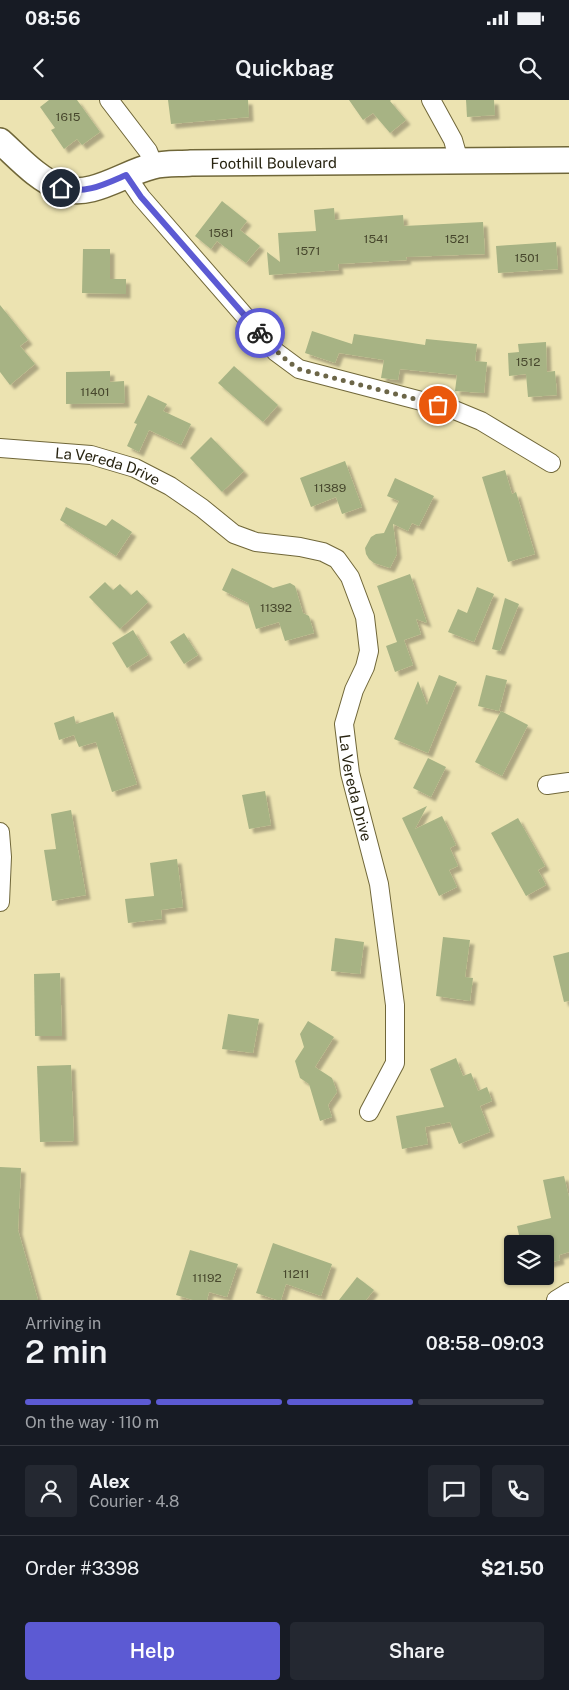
<!DOCTYPE html>
<html lang="en">
<head>
<meta charset="utf-8">
<style>
	:root { --surface:#171b24; --page:#242831; --text:#f1f3f6; --muted:#9ea1a6; --line:#363941; --accent:#5c5ad3 }
	body { margin:0; font-family:"Public Sans",sans-serif; background:var(--page); color:var(--text); height:100vh; display:flex; flex-direction:column; font-size:19px; white-space:nowrap }
	* { box-sizing:border-box; margin:0 }
	p { font-size:16px; color:var(--muted) }
	.icon { flex:none; width:28px; height:28px; fill:none; stroke:currentColor; stroke-width:2; stroke-linecap:round; stroke-linejoin:round }
	.map { position:relative; height:1200px; overflow:hidden }
	.sheet { display:flex; flex-direction:column; background:var(--surface); flex:1 }
	.sheet>* { flex:none }
	.controls { position:absolute; left:504px; top:1135px; display:grid; gap:10px }
	.controls a { display:grid; place-items:center; width:50px; height:50px; border-radius:5px; background:var(--surface); box-shadow:0 1px 4px #0004; font-size:25px }
	.pin { position:absolute; display:grid; place-items:center; width:42px; height:42px; color:#fff; margin:-21px; border:2px solid #fff; border-radius:50%; box-shadow:0 1px 5px #0007 }
	.courier { position:absolute; display:grid; place-items:center; width:50px; height:50px; margin:-25px; border:4px solid #5c5ad3; border-radius:50%; background:#fff; color:#222; box-shadow:0 1px 6px #0007 }
	.head em { font-style:normal; font-weight:600 }
	.head div { display:flex; flex-direction:column-reverse }
	.head { display:flex; align-items:center; justify-content:space-between; height:85px; padding:0 25px }
	h1 { font-size:32px; font-weight:600; line-height:38px }
	.bar { display:grid; grid-template-columns:repeat(4,1fr); gap:8px 5px; align-content:center; height:60px; padding:0 25px }
	.bar i { height:6px; border-radius:4px; background:var(--line) }
	.bar .active { background:var(--accent) }
	.bar p { grid-column:span 4 }
	.line { display:flex; align-items:center; gap:12px; padding:0 25px; border-top:1px solid var(--line) }
	.line div { flex:1 }
	.round { display:grid; place-items:center; flex:none; width:52px; height:52px; border-radius:5px; background:var(--page) }
	.primary-button { display:flex; gap:10px; margin-top:auto; padding:10px 25px }
	.primary-button a { flex:1; height:58px; border-radius:5px; background:var(--accent); color:#fff; font-size:20px; font-weight:600; line-height:58px; text-align:center }
	.primary-button a+a { background:var(--page); color:var(--text) }
	.status { display:flex; justify-content:space-between; align-items:center; height:35px; padding:0 25px; background:var(--surface); direction:ltr }
	.status svg { height:14px; fill:currentColor }
	header { display:flex; justify-content:space-between; align-items:center; height:65px; padding:0 25px; background:var(--surface); font-size:22px; font-weight:600 }
	.map>svg:first-child { display:block }
	.building { fill:#a7b384; filter:url(#shadow) }
	.lines { fill:none; stroke-linecap:round; stroke-linejoin:round }
	.street-casing { stroke:#706739; stroke-width:20 }
	.secondary-casing { stroke:#706739; stroke-width:28 }
	.street { stroke:#fff; stroke-width:18 }
	.secondary { stroke:#fff; stroke-width:25 }
	.done { stroke:#6c6648; stroke-width:5; stroke-dasharray:0 9 }
	.route { stroke:#5c5ad3; stroke-width:6 }
	.labels { text-anchor:middle; dominant-baseline:central; stroke-width:4; stroke-linejoin:round; paint-order:stroke }
	.number-label { font-size:12px; fill:#47472d }
	.street-label { font-size:15px; fill:#272310; stroke:#ece3b1 }
</style>
</head>
<body>
<div class="status"><b>08:56</b><svg viewBox="0 0 49 12"><path d="M0 12V9h3v3zM5 12V6h3v6zM10 12V3h3v9zM15 12V0h3v12zM26 1h20v11H26zM47 4h2v5h-2z"/></svg></div>
<header><svg class="icon" aria-label="back" viewBox="0 0 24 24"><path d="M15 5l-7 7 7 7"/></svg>Quickbag<svg class="icon" aria-label="search" viewBox="0 0 24 24"><circle cx="10" cy="10" r="6"/><path d="M15 15l6 6"/></svg></header>
<div class="map">
<svg width="569" height="1200" viewBox="0 0 569 1200">
	<defs>
		<filter id="shadow"><feDropShadow dx="4.5" dy="4.5" stdDeviation="1" flood-color="#0004"/></filter>
	</defs>
	<rect width="100%" height="100%" fill="#ece3b1"/>
	<g class="building">
		<polygon points="49,0 77,0 100,32 82,45 77,39 64,49 51,30 55,28 40,7"/>
		<polygon points="168,0 248,0 249,17 171,24"/>
		<polygon points="349,0 391,0 390,1 406,20 390,33 373,13 363,20"/>
		<polygon points="466,0 494,0 495,15 467,17"/>
		<polygon points="222,101 247,121 240,130 260,146 246,163 217,141 211,149 195,136"/>
		<polygon points="334,108 335,120 403,115 404,126 483,122 485,154 406,157 407,160 338,164 339,170 269,175 267,152 280,162 278,133 316,131 314,110"/>
		<polygon points="556,142 558,169 498,173 496,146"/>
		<polygon points="83,149 110,149 110,179 126,179 126,194 82,193"/>
		<polygon points="0,205 28,240 20,246 35,264 10,285 0,272"/>
		<polygon points="312,231 352,244 354,234 425,245 426,239 477,244 475,261 487,262 484,293 455,291 457,275 400,269 398,280 381,278 384,260 339,253 335,263 305,253"/>
		<polygon points="546,242 547,272 555,271 557,295 528,297 526,274 509,276 508,253 519,252 518,244"/>
		<polygon points="234,266 278,305 263,322 218,283"/>
		<polygon points="110,271 110,282 124,281 125,303 66,304 66,272"/>
		<polygon points="148,295 167,304 163,311 191,324 181,345 149,330 139,352 127,346 137,324 134,323"/>
		<polygon points="211,337 244,371 222,392 190,358"/>
		<polygon points="345,361 362,407 342,414 336,397 311,407 300,378"/>
		<polygon points="505,370 512,394 516,392 535,454 508,462 482,377"/>
		<polygon points="395,378 434,396 419,426 412,423 408,431 393,424 397,454 390,468 374,463 369,459 366,454 365,448 371,437 376,434 384,433 399,401 387,396"/>
		<polygon points="66,407 106,426 112,419 132,432 116,456 60,420"/>
		<polygon points="232,468 273,488 290,483 295,486 303,513 309,516 314,533 285,541 279,522 256,529 248,503 222,490"/>
		<polygon points="410,474 427,523 416,519 421,534 404,540 413,565 395,572 386,546 397,542 377,486"/>
		<polygon points="105,482 113,490 120,484 131,495 137,490 148,502 120,529 89,497"/>
		<polygon points="477,487 494,494 474,542 448,532 458,509 467,513"/>
		<polygon points="505,498 519,504 500,551 492,549"/>
		<polygon points="133,530 148,555 127,568 112,543"/>
		<polygon points="184,533 198,555 184,564 170,542"/>
		<polygon points="439,575 457,582 428,653 394,639 418,581 427,605"/>
		<polygon points="486,575 507,580 499,611 478,606"/>
		<polygon points="501,611 528,625 502,676 475,662"/>
		<polygon points="113,612 137,684 112,692 96,642 79,647 74,635 59,640 54,623 74,616 76,624"/>
		<polygon points="428,658 446,667 431,697 413,688"/>
		<polygon points="265,691 271,725 249,729 242,695"/>
		<polygon points="427,706 415,729 442,716 456,745 450,748 458,766 449,770 457,787 439,796 402,718"/>
		<polygon points="71,710 86,795 52,801 44,750 56,749 51,714"/>
		<polygon points="518,718 545,766 538,770 546,785 526,796 491,733"/>
		<polygon points="177,759 183,807 161,810 162,819 128,823 125,799 154,796 150,763"/>
		<polygon points="443,837 470,840 465,877 473,878 470,901 436,896"/>
		<polygon points="335,838 364,842 360,874 331,871"/>
		<polygon points="569,852 569,901 564,902 553,856"/>
		<polygon points="60,873 62,936 35,936 34,874"/>
		<polygon points="228,914 259,919 253,953 222,949"/>
		<polygon points="308,921 334,937 315,967 332,978 337,992 328,1005 332,1017 320,1021 309,984 300,978 295,961 304,947 300,934"/>
		<polygon points="456,958 463,976 471,973 478,991 487,987 492,1001 480,1006 490,1032 459,1044 450,1022 425,1027 428,1044 402,1049 396,1016 444,1007 430,969"/>
		<polygon points="71,965 74,1041 40,1042 37,966"/>
		<polygon points="0,1067 21,1068 18,1130 38,1200 0,1200"/>
		<polygon points="564,1076 569,1097 569,1152 559,1155 560,1160 545,1164 545,1144 521,1144 517,1126 551,1118 543,1080"/>
		<polygon points="273,1143 332,1164 321,1196 286,1184 281,1200 277,1200 256,1193"/>
		<polygon points="190,1150 238,1164 227,1197 209,1192 207,1200 193,1200 176,1195"/>
		<polygon points="357,1177 374,1190 366,1200 339,1200"/>
	</g>
	<g class="lines">
		<defs>
			<g id="street">
				<polyline points="109,0 148,51 154,66"/>
				<polyline points="431,0 453,40 459,61"/>
				<polyline points="126,75 141,97 276,252 299,269 452,309 481,321 551,363"/>
				<path id="s1" d="M0,348L91,355L135,368L170,386L202,408L234,434L256,442L300,447L323,452L337,459L350,477L365,517L369,551L365,567L354,590L344,624L350,673L379,784L395,905V963L369,1012"/>
				<polyline points="547,685 569,682"/>
				<polyline points="0,732 2,757 0,802"/>
				<polyline points="556,1200 569,1192"/>
			</g>
			<g id="secondary">
				<path id="s2" d="M0,41C18,57 37,79 61,88C92,99 123,73 153,66C165,63 179,64 191,63L569,60"/>
			</g>
		</defs>
		<use href="#street" class="street-casing"/>
		<use href="#secondary" class="secondary-casing"/>
		<use href="#street" class="street"/>
		<use href="#secondary" class="secondary"/>
	</g>
	<g class="lines">
		<path class="done" d="M260,233C272,247 283,259 299,269L438,305"/>
		<path class="route" d="M61,88C86,94 103,85 126,75L141,97L260,233"/>
	</g>
	<g class="labels">
		<g class="number-label">
			<text x="68" y="17">1615</text>
			<text x="221" y="133">1581</text>
			<text x="376" y="139">1541</text>
			<text x="457" y="139">1521</text>
			<text x="308" y="151">1571</text>
			<text x="527" y="158">1501</text>
			<text x="528" y="262">1512</text>
			<text x="95" y="292">11401</text>
			<text x="330" y="388">11389</text>
			<text x="276" y="508">11392</text>
			<text x="296" y="1174">11211</text>
			<text x="207" y="1178">11192</text>
		</g>
		<g class="street-label">
			<text stroke="none"><textPath href="#s2" startOffset="295">Foothill Boulevard</textPath></text>
			<text stroke="none"><textPath href="#s1" startOffset="110">La Vereda Drive</textPath></text>
			<text stroke="none"><textPath href="#s1" startOffset="605">La Vereda Drive</textPath></text>
		</g>
	</g>
</svg>
<div class="controls">
<a><svg class="icon" aria-label="layers" viewBox="0 0 24 24"><path d="M12 4l9 5-9 5-9-5zM3 14l9 5 9-5"/></svg></a>
</div>
<div class="pin" style="left:438px;top:305px;background:#ea580c"><svg class="icon" aria-label="bag" viewBox="0 0 24 24"><path d="M5 8h14l-1 12H6zM9 8a3 3 0 0 1 6 0"/></svg></div>
<div class="pin" style="left:61px;top:88px;background:#1f2937"><svg class="icon" aria-label="home" viewBox="0 0 24 24"><path d="M3 11l9-7 9 7M6 9v11h12V9"/></svg></div>
<div class="courier" style="left:260px;top:233px"><svg class="icon" aria-label="bike" viewBox="0 0 24 24"><circle cx="6" cy="16" r="4"/><circle cx="18" cy="16" r="4"/><path d="M6 16l4-8h5l3 8M10 8l3 8H6M13 5h3"/></svg></div>
</div>
<section class="sheet">
<div class="head"><div><h1>2 min</h1><p>Arriving in</p></div><em>08:58–09:03</em></div>
<div class="bar"><i class="active"></i><i class="active"></i><i class="active"></i><i></i><p>On the way · 110 m</p></div>
<div class="line" style="height:90px"><a class="round"><svg class="icon" aria-label="person" viewBox="0 0 24 24"><circle cx="12" cy="8" r="4"/><path d="M4 21q1-7 8-7t8 7"/></svg></a><div><b>Alex</b><p>Courier · 4.8</p></div><a class="round"><svg class="icon" aria-label="chat" viewBox="0 0 24 24"><path d="M4 5h16v11H9l-5 4z"/></svg></a><a class="round"><svg class="icon" aria-label="phone" viewBox="0 0 24 24"><path d="M5 4h4l2 5-3 2q2 4 5 5l2-3 5 2v4C11 20 4 13 5 4z"/></svg></a></div>
<div class="line" style="height:65px"><div>Order #3398</div><b>$21.50</b></div>
<div class="primary-button"><a>Help</a><a>Share</a></div>
</section>
</body>
</html>
